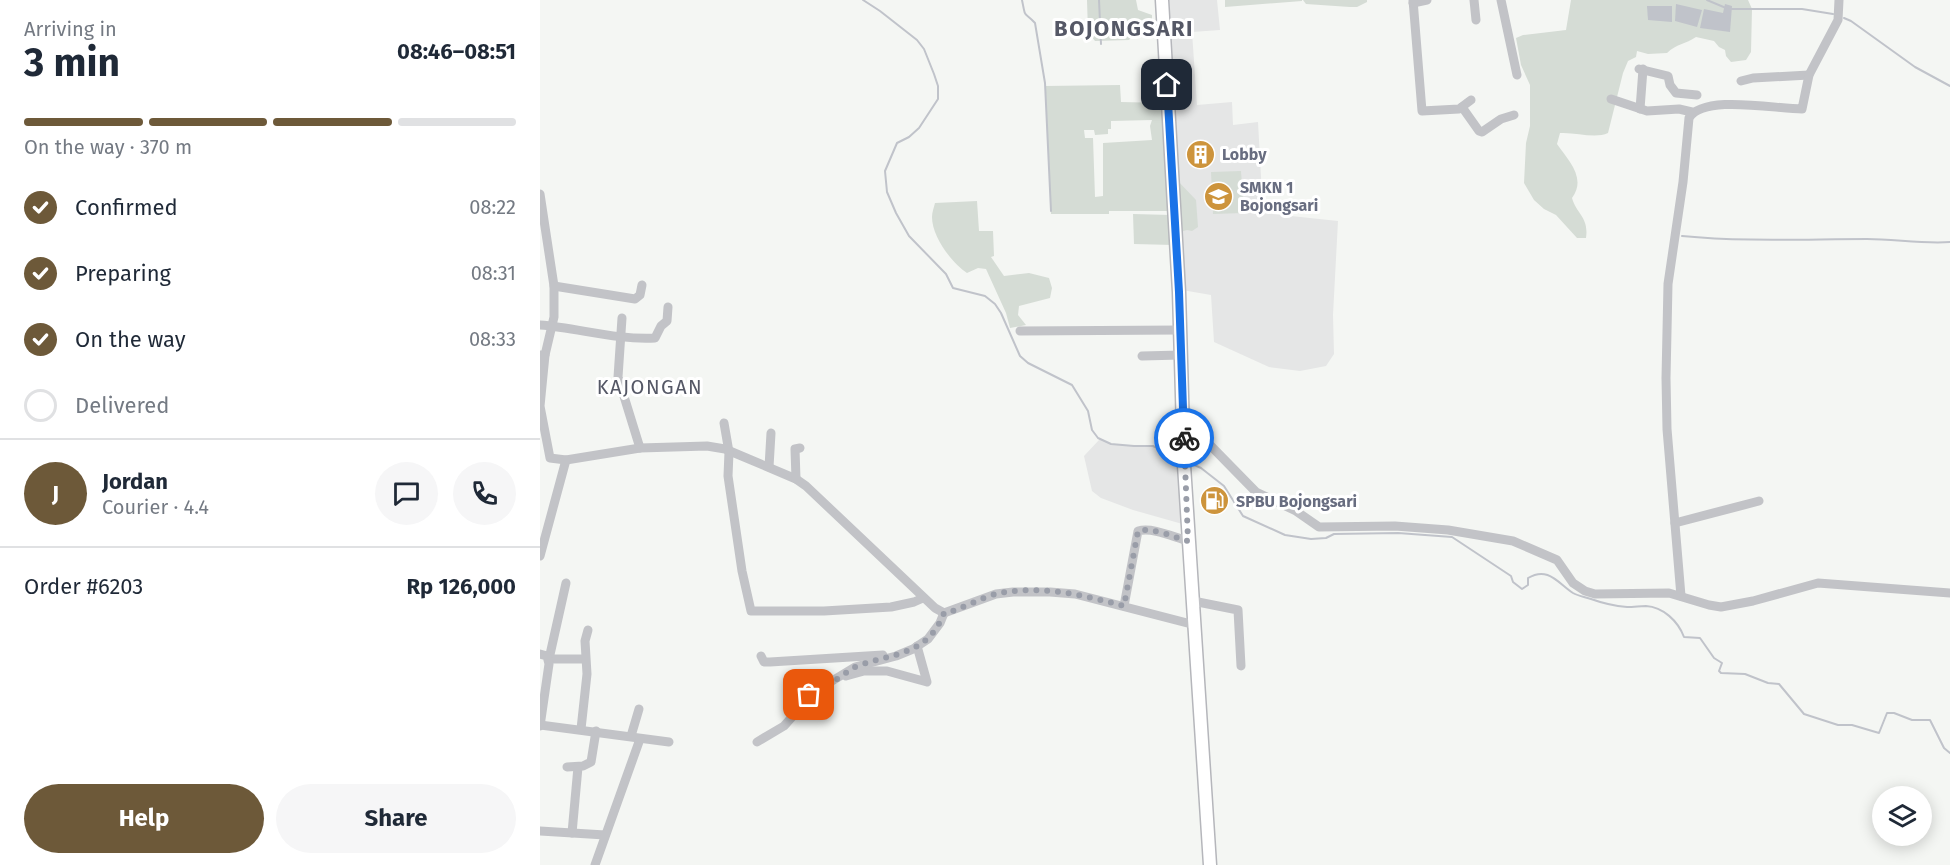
<!DOCTYPE html>
<html lang="en">
<head>
<meta charset="utf-8">
<style>
	:root { --surface:#fff; --page:#f6f6f7; --text:#1f2937; --muted:#747a83; --line:#e0e1e3; --accent:#6d5939 }
	body { margin:0; font-family:"Fira Sans",sans-serif; background:var(--page); color:var(--text); height:100vh; display:flex; flex-direction:column; font-size:22px; white-space:nowrap }
	* { box-sizing:border-box; margin:0 }
	p { font-size:20px; color:var(--muted) }
	.icon { flex:none; width:33px; height:33px; fill:none; stroke:currentColor; stroke-width:2; stroke-linecap:round; stroke-linejoin:round }
	.map { position:relative; flex:1; overflow:hidden }
	.sheet { display:flex; flex-direction:column; background:var(--surface); width:540px }
	.sheet>* { flex:none }
	.fabs { position:absolute; left:1332px; top:786px; display:grid; gap:12px }
	.fabs a { display:grid; place-items:center; width:60px; height:60px; border-radius:50%; background:var(--surface); box-shadow:0 3px 15px #0003; font-size:30px }
	.pin { position:absolute; display:grid; place-items:center; width:51px; height:51px; color:#fff; margin:-26px; border-radius:12px; box-shadow:0 3px 9px #0006 }
	.courier { position:absolute; display:grid; place-items:center; width:60px; height:60px; margin:-30px; border:4px solid #1a73e8; border-radius:50%; background:#fff; color:#222; box-shadow:0 2px 8px #0007 }
	.headline em { font-style:normal; font-weight:700 }
	.headline div { display:flex; flex-direction:column-reverse }
	.headline { display:flex; align-items:center; justify-content:space-between; height:102px; padding:0 24px }
	h1 { font-size:39px; font-weight:700; line-height:45px }
	.bar { display:grid; grid-template-columns:repeat(4,1fr); gap:9px 6px; align-content:center; height:72px; padding:0 24px }
	.bar i { height:8px; border-radius:4px; background:var(--line) }
	.bar .selected { background:var(--accent) }
	.bar p { grid-column:span 4 }
	.line { display:flex; align-items:center; gap:15px; padding:0 24px; border-top:2px solid var(--line) }
	.line div { flex:1 }
	.round { display:grid; place-items:center; flex:none; width:63px; height:63px; border-radius:32px; background:var(--page) }
	ol { padding:0 24px; list-style:none }
	li { display:flex; align-items:center; gap:18px; height:66px }
	li p { margin-inline-start:auto }
	li .icon { padding:6px; border-radius:50%; background:var(--accent); color:#fff; stroke-width:4 }
	li:last-child { color:var(--muted) }
	li i { width:33px; height:33px; border:3px solid var(--line); border-radius:50% }
	.cta { display:flex; gap:12px; margin-top:auto; padding:12px 24px }
	.cta a { flex:1; height:69px; border-radius:36px; background:var(--accent); color:#fff; font-size:24px; font-weight:700; line-height:69px; text-align:center }
	.cta a+a { background:var(--page); color:var(--text) }
	main { display:flex; flex:1; min-height:0 }
	.map>svg:first-child { display:block }
	.built { fill:#e5e6e6 }
	.green { fill:#d5dcd5; fill-rule:evenodd }
	.water { fill:#c0c3ca }
	.lines { fill:none; stroke-linecap:round; stroke-linejoin:round }
	.stream { stroke:#c0c3ca; stroke-width:2 }
	.major-casing { stroke:#b5b6bb; stroke-width:15 }
	.minor { stroke:#c2c3c7; stroke-width:9 }
	.major { stroke:#fff; stroke-width:12 }
	.done { stroke:#999da8; stroke-width:6; stroke-dasharray:0 10.8 }
	.route { stroke:#1a73e8; stroke-width:8 }
	.labels { text-anchor:middle; dominant-baseline:central; stroke-width:6; stroke-linejoin:round; paint-order:stroke }
	.poi-label { font-size:16px; font-weight:bold; fill:#686d80; stroke:#fff; text-anchor:start }
	.quarter-label { font-size:20px; letter-spacing:1.5px; fill:#555866; stroke:#fff }
	.district-label { font-size:22px; font-weight:bold; letter-spacing:1.5px; fill:#555866; stroke:#fff }
</style>
</head>
<body>
<main>
<section class="sheet">
<div class="headline"><div><h1>3 min</h1><p>Arriving in</p></div><em>08:46–08:51</em></div>
<div class="bar"><i class="selected"></i><i class="selected"></i><i class="selected"></i><i></i><p>On the way · 370 m</p></div>
<ol>
<li><svg class="icon" aria-label="check" viewBox="0 0 24 24"><path d="M5 12l5 5 9-10"/></svg>Confirmed<p>08:22</p></li>
<li><svg class="icon" aria-label="check" viewBox="0 0 24 24"><path d="M5 12l5 5 9-10"/></svg>Preparing<p>08:31</p></li>
<li><svg class="icon" aria-label="check" viewBox="0 0 24 24"><path d="M5 12l5 5 9-10"/></svg>On the way<p>08:33</p></li>
<li><i></i>Delivered</li>
</ol>
<div class="line" style="height:108px"><b class="round" style="background:var(--accent);color:#fff">J</b><div><b>Jordan</b><p>Courier · 4.4</p></div><a class="round"><svg class="icon" aria-label="chat" viewBox="0 0 24 24"><path d="M4 5h16v11H9l-5 4z"/></svg></a><a class="round"><svg class="icon" aria-label="phone" viewBox="0 0 24 24"><path d="M5 4h4l2 5-3 2q2 4 5 5l2-3 5 2v4C11 20 4 13 5 4z"/></svg></a></div>
<div class="line" style="height:78px"><div>Order #6203</div><b>Rp 126,000</b></div>
<div class="cta"><a>Help</a><a>Share</a></div>
</section>
<div class="map">
<svg width="1410" height="865" viewBox="0 0 1410 865">
	<rect width="100%" height="100%" fill="#f4f6f3"/>
	<g class="built">
		<polygon points="625,0 677,0 680,30 652,32 657,105 692,102 693,125 718,122 723,213 798,221 793,315 794,354 786,366 760,371 729,367 674,342 671,295 642,290"/>
		<polygon points="560,439 571,444 594,446 613,446 641,460 646,525 593,510 561,498 552,491 544,456"/>
	</g>
	<g class="green">
		<polygon points="547,0 596,0 598,10 612,15 612,22 596,32 589,40 555,41 548,32"/>
		<polygon points="685,0 762,0 762,1 685,7"/>
		<polygon points="763,0 827,0 827,2 817,7 810,7 766,4"/>
		<path d="M1031,0H1208L1212,9L1211,52L1206,60L1191,62L1186,56L1185,50L1179,47L1174,41L1156,37C1146,44 1136,44 1127,53L1108,54L1097,51L1096,57L1088,61L1083,73L1068,133C1055,139 1036,132 1020,133L1017,144C1028,160 1047,178 1032,198C1037,215 1049,217 1046,238H1037L1016,215L1004,209L994,200L984,183L986,143L990,126V85L981,65L976,38L983,35L1026,30Z"/>
		<path d="M580,85L581,102L625,103L629,211H569V214H511L505,86ZM612,120L610,126L612,140L563,143V196L555,197L553,138H545L544,130H554L555,135L568,134V129H571V121Z"/>
		<polygon points="701,171 704,213 673,214 671,172"/>
		<polygon points="636,179 656,200 658,227 652,231 647,230 640,232"/>
		<path d="M437,201L439,231H453L454,256L451,257L464,276L489,273L509,278L512,288L510,298L479,306L478,315L486,325L470,328L466,313L446,269L438,268L427,273C412,263 392,237 392,217C392,212 394,207 395,203Z"/>
		<polygon points="593,214 631,215 633,245 594,244"/>
	</g>
	<g class="water">
		<polygon points="1136,4 1162,10 1157,27 1135,21"/>
		<polygon points="1185,4 1192,6 1190,32 1160,28 1164,9 1183,13"/>
		<polygon points="1107,6 1132,6 1132,22 1108,20"/>
	</g>
	<g class="lines">
		<g class="stream">
			<polyline points="323,0 340,11 377,40 384,49 394,74 398,86 398,99 379,128 369,137 357,143 345,171 347,192 356,213 369,236 406,274 413,288 445,296 455,304 461,313 480,356 488,363 532,385 548,411 552,430 558,438 571,444 594,446 613,446 639,458"/>
			<path d="M482,0C486,20 483,10 495,23L505,83L511,211"/>
			<polyline points="559,0 561,44"/>
			<polyline points="1167,0 1186,8"/>
			<polyline points="1191,9 1262,9 1293,14"/>
			<polyline points="1304,18 1311,21 1375,67 1410,86"/>
			<path d="M1142,236C1203,242 1265,239 1327,239C1355,239 1382,244 1410,242"/>
			<path d="M650,463L661,468L684,486L703,516L745,535L771,539L786,538L794,534L858,533L912,537L971,576L973,582L982,589L988,585V578C1008,566 1018,583 1033,593C1038,596 1045,597 1051,599C1062,603 1075,606 1087,607C1094,607 1100,606 1106,606C1123,607 1138,621 1144,637L1160,638L1174,658L1182,663L1179,671L1181,673L1205,674L1228,683L1239,684L1264,714L1298,725H1312L1339,733L1347,713H1354L1372,720H1390L1404,748L1410,753"/>
		</g>
		<defs>
			<polyline id="major" points="622,0 639,292 644,465 670,865"/>
		</defs>
		<use href="#major" class="major-casing"/>
		<g class="minor">
			<polyline points="873,0 882,111 919,109 931,100"/>
			<polyline points="934,0 936,20"/>
			<polyline points="961,0 977,75"/>
			<polyline points="873,3 887,0"/>
			<polyline points="1099,69 1128,76 1130,85 1136,93 1157,95"/>
			<polyline points="1201,81 1213,78 1269,75"/>
			<polyline points="1071,99 1107,111 1139,109 1152,112"/>
			<polyline points="922,107 939,131 942,132 961,119 974,115"/>
			<polyline points="1100,109 1103,69"/>
			<polyline points="0,194 14,286 14,317 5,355"/>
			<polyline points="14,286 95,299 100,295 102,285"/>
			<polyline points="82,318 78,377 100,448"/>
			<path d="M0,325C39,328 75,340 115,338L121,326L127,321L128,307"/>
			<polyline points="480,331 640,330"/>
			<polyline points="0,355 5,355 0,406 10,458 26,460 100,448 167,446 185,449 256,479 266,486 395,608 404,613 456,594 473,592 510,592 535,594 655,625"/>
			<polyline points="602,356 641,355"/>
			<polyline points="184,423 189,452 188,476 202,571 211,611 284,611 351,607 374,602 383,598"/>
			<polyline points="644,432 667,442 716,492 756,511 779,527 855,526 908,530 973,541 1017,560 1033,583 1045,591 1055,594 1129,593 1169,605 1181,607 1213,601 1278,583 1410,593"/>
			<polyline points="229,467 231,433"/>
			<polyline points="256,479 255,449 260,448"/>
			<polyline points="1135,523 1219,501"/>
			<polyline points="0,556 26,460"/>
			<polyline points="26,583 9,659 44,659"/>
			<path d="M1141,596L1127,429L1126,378L1128,284L1143,182L1149,118C1164,94 1235,109 1262,109L1269,75L1298,20L1299,0"/>
			<polyline points="653,601 698,610 701,666"/>
			<path d="M584,606L598,531C613,527 633,537 648,541"/>
			<polyline points="0,654 7,656 9,664 0,726"/>
			<polyline points="221,656 224,662 230,662 343,655"/>
			<polyline points="306,676 324,671 347,671 387,682 377,646"/>
			<polyline points="0,725 129,742"/>
			<polyline points="41,729 47,674 45,641 48,630"/>
			<polyline points="91,736 99,709"/>
			<polyline points="217,742 244,726 252,717 260,702 269,695 315,667 356,656 373,649 388,639 400,623 404,613"/>
			<polyline points="27,767 43,766 51,762 56,731"/>
			<polyline points="0,831 65,835"/>
			<polyline points="32,833 38,767"/>
			<polyline points="55,865 100,739"/>
		</g>
		<use href="#major" class="major"/>
	</g>
	<g class="lines">
		<path class="done" d="M269,695C278,689 288,685 297,679C304,675 310,669 317,666C354,653 388,655 404,613C419,611 439,598 456,594C499,584 543,595 584,606L598,531C613,527 633,537 648,541L644,438"/>
		<polyline class="route" points="627,85 639,292 644,438"/>
	</g>
	<defs>
		<symbol id="building-disc" viewBox="-11 -11 22 22"><circle r="9.5" fill="#cd943c" stroke="#fff"/><path d="M-4-6H4V6H1V3H-1V6H-4ZM-2.5-4.3h1.7v1.8h-1.7ZM.8-4.3h1.7v1.8H.8ZM-2.5-1h1.7V.8h-1.7ZM.8-1h1.7V.8H.8Z" fill="#fff"/></symbol>
		<symbol id="school-disc" viewBox="-11 -11 22 22"><circle r="9.5" fill="#cd943c" stroke="#fff"/><path d="M0-5L7-2L0 1L-7-2ZM-4 1L0 2.5L4 1V4Q0 6-4 4Z" fill="#fff"/></symbol>
		<symbol id="fuel-disc" viewBox="-11 -11 22 22"><circle r="9.5" fill="#cd943c" stroke="#fff"/><path d="M-5.5-6h7V0h2V4h1.3V-2.5L3-4.5l.8-.8L6-3V5H2.5V1h-1V6h-7ZM-4.2-4.7v3.2H.2V-4.7Z" fill="#fff"/></symbol>
	</defs>
	<g fill-rule="evenodd">
		<use href="#building-disc" x="644" y="138" width="33" height="33"/>
		<use href="#school-disc" x="662" y="180" width="33" height="33"/>
		<use href="#fuel-disc" x="658" y="484" width="33" height="33"/>
	</g>
	<g class="labels">
		<g class="poi-label">
			<text x="682" y="154">Lobby</text>
			<text x="700" y="187">SMKN 1<tspan x="700" dy="18">Bojongsari</tspan></text>
			<text x="696" y="501">SPBU Bojongsari</text>
		</g>
		<g class="quarter-label">
			<text x="110" y="387">KAJONGAN</text>
		</g>
		<g class="district-label">
			<text x="584" y="28">BOJONGSARI</text>
		</g>
	</g>
</svg>
<div class="fabs">
<a><svg class="icon" aria-label="layers" viewBox="0 0 24 24"><path d="M12 4l9 5-9 5-9-5zM3 14l9 5 9-5"/></svg></a>
</div>
<div class="pin" style="left:269px;top:695px;background:#ea580c"><svg class="icon" aria-label="bag" viewBox="0 0 24 24"><path d="M5 8h14l-1 12H6zM9 8a3 3 0 0 1 6 0"/></svg></div>
<div class="pin" style="left:627px;top:85px;background:#1f2937"><svg class="icon" aria-label="home" viewBox="0 0 24 24"><path d="M3 11l9-7 9 7M6 9v11h12V9"/></svg></div>
<div class="courier" style="left:644px;top:438px"><svg class="icon" aria-label="bike" viewBox="0 0 24 24"><circle cx="6" cy="16" r="4"/><circle cx="18" cy="16" r="4"/><path d="M6 16l4-8h5l3 8M10 8l3 8H6M13 5h3"/></svg></div>
</div>
</main>
</body>
</html>
